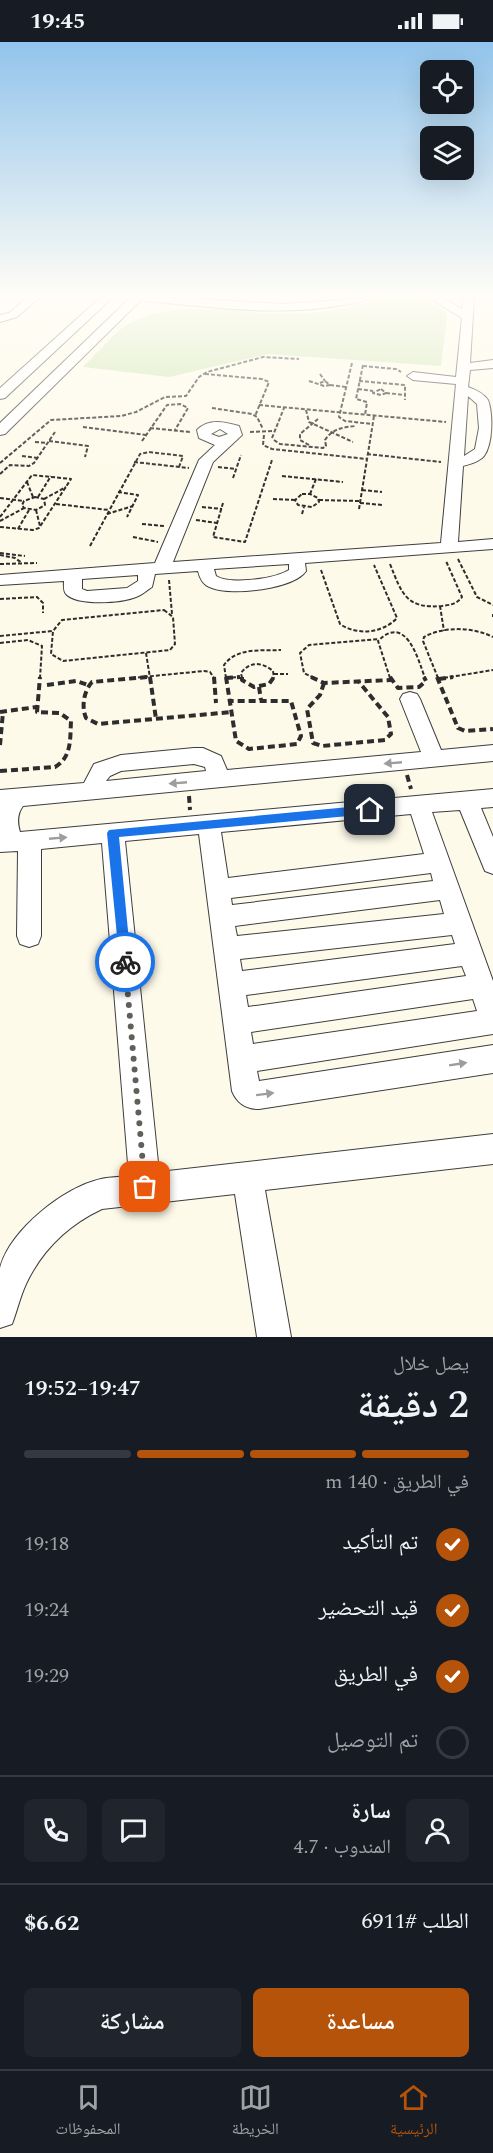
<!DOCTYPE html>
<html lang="ar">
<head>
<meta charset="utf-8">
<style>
	:root { --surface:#171b24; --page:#20242c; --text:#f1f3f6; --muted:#9ea1a6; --line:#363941; --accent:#b45309 }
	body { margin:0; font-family:Spectral,"Noto Naskh Arabic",serif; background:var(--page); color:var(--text); direction:rtl; height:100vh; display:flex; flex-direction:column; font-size:22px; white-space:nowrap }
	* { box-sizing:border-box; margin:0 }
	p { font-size:20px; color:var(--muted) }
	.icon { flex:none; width:33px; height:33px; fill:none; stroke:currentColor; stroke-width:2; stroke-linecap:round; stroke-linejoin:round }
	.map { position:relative; height:1295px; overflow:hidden; direction:ltr }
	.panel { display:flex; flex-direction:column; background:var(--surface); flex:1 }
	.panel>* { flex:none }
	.tools { position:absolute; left:420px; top:18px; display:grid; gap:12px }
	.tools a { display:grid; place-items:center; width:54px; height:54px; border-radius:9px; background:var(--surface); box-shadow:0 6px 24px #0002; font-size:30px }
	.pin { position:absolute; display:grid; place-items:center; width:51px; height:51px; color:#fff; margin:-26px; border-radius:12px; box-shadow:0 3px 9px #0006 }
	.courier { position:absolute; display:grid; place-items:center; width:60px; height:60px; margin:-30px; border:4px solid #1a73e8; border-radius:50%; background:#fff; color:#222; box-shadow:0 2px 8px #0007 }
	.head em { font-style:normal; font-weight:600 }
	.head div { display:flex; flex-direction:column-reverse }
	.head { display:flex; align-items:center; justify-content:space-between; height:102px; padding:0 24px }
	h1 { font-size:39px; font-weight:600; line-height:45px }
	.bar { display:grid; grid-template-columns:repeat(4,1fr); gap:9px 6px; align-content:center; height:72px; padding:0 24px }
	.bar i { height:8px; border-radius:4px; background:var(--line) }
	.bar .on { background:var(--accent) }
	.bar p { grid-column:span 4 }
	.line { display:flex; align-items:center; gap:15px; padding:0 24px; border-top:2px solid var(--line) }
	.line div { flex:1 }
	.round { display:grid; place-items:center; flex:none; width:63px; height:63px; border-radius:9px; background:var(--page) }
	ol { padding:0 24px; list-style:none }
	li { display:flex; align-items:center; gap:18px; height:66px }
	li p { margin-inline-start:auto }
	li .icon { padding:6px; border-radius:50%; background:var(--accent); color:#fff; stroke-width:4 }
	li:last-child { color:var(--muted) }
	li i { width:33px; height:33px; border:3px solid var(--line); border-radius:50% }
	.action { display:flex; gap:12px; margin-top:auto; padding:12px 24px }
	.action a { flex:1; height:69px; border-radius:9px; background:var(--accent); color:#fff; font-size:24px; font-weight:600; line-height:69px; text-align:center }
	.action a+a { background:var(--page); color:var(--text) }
	.status { display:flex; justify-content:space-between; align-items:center; height:42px; padding:0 30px; background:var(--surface); direction:ltr }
	.status svg { height:16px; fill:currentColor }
	.tabs { display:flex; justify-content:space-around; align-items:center; height:84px; border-top:2px solid var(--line); background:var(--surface); font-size:16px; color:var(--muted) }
	.tabs a { display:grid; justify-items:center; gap:3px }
	.tabs .on { color:var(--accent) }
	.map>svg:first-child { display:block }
	.green { fill:#d1e6b6 }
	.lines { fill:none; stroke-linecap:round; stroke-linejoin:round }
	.minor-casing { stroke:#3e3e3e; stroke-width:2 }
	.path-far1 { stroke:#2d2d2d; stroke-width:2; stroke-dasharray:4 2; stroke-linecap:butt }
	.path { stroke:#2d2d2d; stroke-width:4; stroke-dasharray:7 4; stroke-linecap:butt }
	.minor { fill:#fff; fill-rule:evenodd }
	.oneway { fill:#9d9d9d }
	.route { fill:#1a73e8 }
	.done { stroke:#605f59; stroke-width:6; stroke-dasharray:0 10.8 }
</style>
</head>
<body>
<div class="status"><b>19:45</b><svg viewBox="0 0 49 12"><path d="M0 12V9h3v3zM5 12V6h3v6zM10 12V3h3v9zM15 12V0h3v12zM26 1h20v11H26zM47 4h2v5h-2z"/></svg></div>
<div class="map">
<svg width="493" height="1295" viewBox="0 0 493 1295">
	<rect width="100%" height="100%" fill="#fefaea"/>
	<path class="green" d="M383,256C407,256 430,253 447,273L441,324L268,312L169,335L83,325C96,313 115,289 130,281C178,256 228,271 279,272C315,273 348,267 383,256Z"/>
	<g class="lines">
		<defs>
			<g id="minor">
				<polygon points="27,256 39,256 17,275 0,280 0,273 9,271"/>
				<polygon points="100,256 112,256 5,356 0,357 0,346"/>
				<path d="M130,256H186L282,262L369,256C362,261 351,262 343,263C278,275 212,265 147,259L142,257L5,392L0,393V381Z"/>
				<path d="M429,256H443L462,267L463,256H474L470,321L493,318V326L470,328L468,345C476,348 483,351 488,358C493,371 493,402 484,414C479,420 470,422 463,424L458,500L493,497V507L305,521L306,529C294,547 232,554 212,546C203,543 200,537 198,529L155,532L152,545C147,548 142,553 136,555C122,561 77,564 66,552C63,548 64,543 64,539L0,543V533L155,521L199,418L215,403L199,396L197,388C209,376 224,380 239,384L242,393L213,420L173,520L441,501L456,342L413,338L407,334L413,330L456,335L462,276ZM468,354L477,362L479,386L475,407L464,414ZM220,387L228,392L219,395L211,392ZM289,522V528C275,537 230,543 216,534L214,527ZM138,533V539L127,546L87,549L82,547V537Z"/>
				<path d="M410,650L417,652L420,657L441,708L493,703V719L23,764C17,772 17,780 20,790L493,747V765L481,766L493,795V832L485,829L460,768L432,770L493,939V992L257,1029L259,1039L493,1003V1031L259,1067C245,1067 237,1061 232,1049L199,792L125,799L159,1130L493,1092V1122L265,1148L291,1295H257L235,1152L102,1167C68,1183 42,1208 26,1242C20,1255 17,1269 12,1282L0,1286C0,1268 0,1244 0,1226C10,1188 64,1145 101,1137C110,1135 120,1135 129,1134L102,801L41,807V894L38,902L29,905L20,902L17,894L18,809L0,810V748L84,741L94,722L121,713L194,706H203L221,714L227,728L421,710L400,657L403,652ZM194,722L205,725L206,729L106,739L110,734L121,729ZM411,772L424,812L228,836L221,790ZM431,831L433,839L232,863L231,856ZM440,858L444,872L237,894L235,884ZM452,893L455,902L242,929L240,917ZM462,924L466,934L248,965L246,953ZM473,957L477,969L253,1002L251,990Z"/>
			</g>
		</defs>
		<use href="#minor" class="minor-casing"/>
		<g class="path-far1">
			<polyline points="352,321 339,375 345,379 372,382"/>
			<polyline points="363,323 356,357 367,360 365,373"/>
			<polyline points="363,324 396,327 401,330"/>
			<polyline points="205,332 262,337 269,340 255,374"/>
			<polyline points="320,332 325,339"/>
			<polyline points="309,339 324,344 330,343 325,339 320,341"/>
			<polyline points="359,339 405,343 405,358"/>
			<polyline points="330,343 346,345"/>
			<polyline points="358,347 373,349"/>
			<polygon points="381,347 386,351 381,353 373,351"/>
			<polyline points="386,351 405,353"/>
			<polyline points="259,363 446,380"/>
			<polyline points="212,366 252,372 257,375 263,387"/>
			<polyline points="306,368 309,380 353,400"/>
			<polyline points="83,385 146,393"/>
			<polyline points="150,386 190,390"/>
			<polyline points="250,390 275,389"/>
			<polyline points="264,393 263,403 272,407 367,417"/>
			<polyline points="272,396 284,366"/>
			<path d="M274,398L280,402L323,406L326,404L325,398C332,387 343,385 356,384"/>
			<polyline points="49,399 88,404 85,415"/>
			<polyline points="142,399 167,363 180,362 188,366 175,388"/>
			<polyline points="35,400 48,401"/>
			<polyline points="309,403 300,398 300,392 318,377"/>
			<polyline points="367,412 441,420"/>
			<polyline points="22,414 38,416"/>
			<polyline points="134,420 189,426"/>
			<polyline points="0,421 51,378 121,374 136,370 165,355 186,354 199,335 207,330 263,315 299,317"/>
			<polyline points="218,425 236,427"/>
			<polyline points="0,432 10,423 29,424 34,421 55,390"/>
			<polyline points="282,434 343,440"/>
			<polyline points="233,436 241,413"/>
			<polyline points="27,440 33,455"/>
			<polyline points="362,448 382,450"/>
			<polyline points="118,450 138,453 127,475"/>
			<polygon points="302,452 310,452 318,456 319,460 312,465 298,463 295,458"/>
			<polyline points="310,452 316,437"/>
			<polygon points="35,455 44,457 45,463 36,468 24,466 22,463 24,459"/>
			<polyline points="38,455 51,434"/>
			<polyline points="0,456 24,459"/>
			<polyline points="44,457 66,445"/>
			<polyline points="273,457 295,458"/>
			<polyline points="319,458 360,459"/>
			<polyline points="223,461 213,495 245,500 272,418"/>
			<polyline points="360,461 383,463"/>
			<polyline points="56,462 109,468"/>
			<polyline points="202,465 222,467"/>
			<polyline points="359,467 374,374"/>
			<polyline points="36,468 40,484"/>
			<polyline points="107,472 133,464"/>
			<polyline points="302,472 304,465"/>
			<polyline points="0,475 32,433 71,437 39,486 33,488 0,485"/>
			<polyline points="196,478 217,481"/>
			<polyline points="0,479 24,466"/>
			<polyline points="142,482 164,484"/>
			<polyline points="18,487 29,468"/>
			<polyline points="133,495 158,500"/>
			<polyline points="90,504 140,412 149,410 183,414 179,425"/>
			<polyline points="0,511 25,514"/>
			<polyline points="0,513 15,516 22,521"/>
			<polyline points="458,517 477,555 493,563"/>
			<polyline points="0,522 37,521"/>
			<path d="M390,522C402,552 406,567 442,564C450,563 457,562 462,555L446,519"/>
			<path d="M321,528L340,582C357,594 383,591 397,576L374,523"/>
			<polyline points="169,538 172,572"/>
			<polyline points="0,557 37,555 43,561 43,571"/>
			<polyline points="440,564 444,589"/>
			<polygon points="164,568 173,575 175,602 170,608 63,619 51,612 53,589 62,578"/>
			<polyline points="493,572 493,575"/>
			<polyline points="0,594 53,589"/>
			<polyline points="0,601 28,598 42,604 40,636"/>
			<polyline points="146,611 150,636"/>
			<polyline points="274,632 288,632"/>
			<polyline points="132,636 204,629 210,630 214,636"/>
			<polyline points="226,636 240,635"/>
			<path d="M226,636L224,623C237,605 261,609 281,608"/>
			<path d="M242,636L241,631C250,619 262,620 273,629L274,636"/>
			<polyline points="314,636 304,631 300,611 309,603 379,597"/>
			<path d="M390,636L378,599C406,571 418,617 425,636"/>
			<path d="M438,636L423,599L424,595C444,584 473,585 493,595"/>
			<polyline points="444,636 493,628"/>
		</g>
		<g class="path">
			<path d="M147,635L92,640C84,649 81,664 86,676L98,682L232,670"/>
			<polyline points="150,635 156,677"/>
			<polyline points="214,635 216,661"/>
			<polyline points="226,635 236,699 249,707 297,702 301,694 291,659 230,659"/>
			<polyline points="242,635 242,638 254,645 269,642 274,635"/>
			<polyline points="311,635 324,641 391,638"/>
			<polyline points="390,635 398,646 419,645 426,639 424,635"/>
			<polyline points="437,635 458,686 465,689 493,687"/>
			<polyline points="226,636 240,635"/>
			<polyline points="439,637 453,635"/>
			<polyline points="324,641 320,653 307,667 313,701 322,704 385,698 391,692 388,675 359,640"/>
			<polyline points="47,643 76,639 88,643"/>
			<polyline points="259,645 261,658"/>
			<polyline points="0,670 37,665"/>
			<polyline points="0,703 3,670"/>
			<path d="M0,729L55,725C72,715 70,697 71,679L60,671L37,670L40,635"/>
			<polyline points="407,733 411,747"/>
			<polyline points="189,754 190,768"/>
		</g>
		<use href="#minor" class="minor"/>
	</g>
	<defs><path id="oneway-solid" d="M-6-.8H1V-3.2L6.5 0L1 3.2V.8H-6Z" transform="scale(1.5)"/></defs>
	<g class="oneway">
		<use href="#oneway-solid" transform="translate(393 721) rotate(175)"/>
		<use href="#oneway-solid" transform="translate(178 741) rotate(175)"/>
		<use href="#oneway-solid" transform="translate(58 796) rotate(-5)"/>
		<use href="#oneway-solid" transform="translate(458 1022) rotate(-9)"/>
		<use href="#oneway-solid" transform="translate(265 1052) rotate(-7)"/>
	</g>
	<linearGradient id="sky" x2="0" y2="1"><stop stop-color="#92c4ec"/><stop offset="0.58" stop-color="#fffdf6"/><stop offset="1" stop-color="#fffdf6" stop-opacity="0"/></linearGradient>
	<rect width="493" height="438" fill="url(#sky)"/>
	<polygon class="route" points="370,763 376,768 370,772 119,795 131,920 129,925 120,925 107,791 109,788"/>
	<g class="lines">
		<polyline class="done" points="125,920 145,1145"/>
	</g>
</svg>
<div class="tools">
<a><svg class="icon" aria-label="locate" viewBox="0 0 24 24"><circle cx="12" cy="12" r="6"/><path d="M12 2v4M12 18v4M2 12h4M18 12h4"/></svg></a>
<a><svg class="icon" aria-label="layers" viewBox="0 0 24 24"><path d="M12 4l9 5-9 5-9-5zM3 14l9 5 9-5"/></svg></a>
</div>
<div class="pin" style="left:145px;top:1145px;background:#ea580c"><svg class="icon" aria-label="bag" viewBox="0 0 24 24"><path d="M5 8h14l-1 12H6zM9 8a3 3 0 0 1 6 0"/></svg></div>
<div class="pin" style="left:370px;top:768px;background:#1f2937"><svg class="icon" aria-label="home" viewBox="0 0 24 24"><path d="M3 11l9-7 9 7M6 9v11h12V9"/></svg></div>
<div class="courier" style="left:125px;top:920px"><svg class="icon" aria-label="bike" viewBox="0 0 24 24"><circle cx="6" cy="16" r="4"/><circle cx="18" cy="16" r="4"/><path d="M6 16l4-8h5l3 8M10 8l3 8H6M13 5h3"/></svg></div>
</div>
<section class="panel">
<div class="head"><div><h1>2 دقيقة</h1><p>يصل خلال</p></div><em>19:47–19:52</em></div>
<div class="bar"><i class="on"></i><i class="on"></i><i class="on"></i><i></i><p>في الطريق · 140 m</p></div>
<ol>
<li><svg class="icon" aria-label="check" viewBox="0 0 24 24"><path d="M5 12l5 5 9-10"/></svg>تم التأكيد<p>19:18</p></li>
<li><svg class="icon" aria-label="check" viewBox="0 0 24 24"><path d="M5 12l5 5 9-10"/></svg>قيد التحضير<p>19:24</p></li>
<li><svg class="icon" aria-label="check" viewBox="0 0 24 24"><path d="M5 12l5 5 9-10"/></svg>في الطريق<p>19:29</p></li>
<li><i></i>تم التوصيل</li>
</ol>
<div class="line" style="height:108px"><a class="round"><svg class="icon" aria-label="person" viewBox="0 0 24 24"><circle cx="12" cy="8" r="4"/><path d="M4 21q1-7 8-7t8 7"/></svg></a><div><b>سارة</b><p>المندوب · 4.7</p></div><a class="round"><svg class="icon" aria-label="chat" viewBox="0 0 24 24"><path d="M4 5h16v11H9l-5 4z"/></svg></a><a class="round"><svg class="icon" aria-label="phone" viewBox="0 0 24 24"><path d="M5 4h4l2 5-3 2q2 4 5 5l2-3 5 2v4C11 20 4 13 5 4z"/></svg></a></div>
<div class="line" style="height:78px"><div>الطلب #6911</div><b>$6.62</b></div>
<div class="action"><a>مساعدة</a><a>مشاركة</a></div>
</section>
<nav class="tabs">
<a class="on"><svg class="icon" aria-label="home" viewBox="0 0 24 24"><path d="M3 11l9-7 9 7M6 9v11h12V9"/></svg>الرئيسية</a>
<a><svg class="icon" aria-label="map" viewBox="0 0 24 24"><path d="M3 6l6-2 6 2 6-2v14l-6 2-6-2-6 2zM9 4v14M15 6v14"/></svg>الخريطة</a>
<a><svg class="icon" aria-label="saved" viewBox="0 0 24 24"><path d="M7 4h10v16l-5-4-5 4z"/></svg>المحفوظات</a>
</nav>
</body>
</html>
